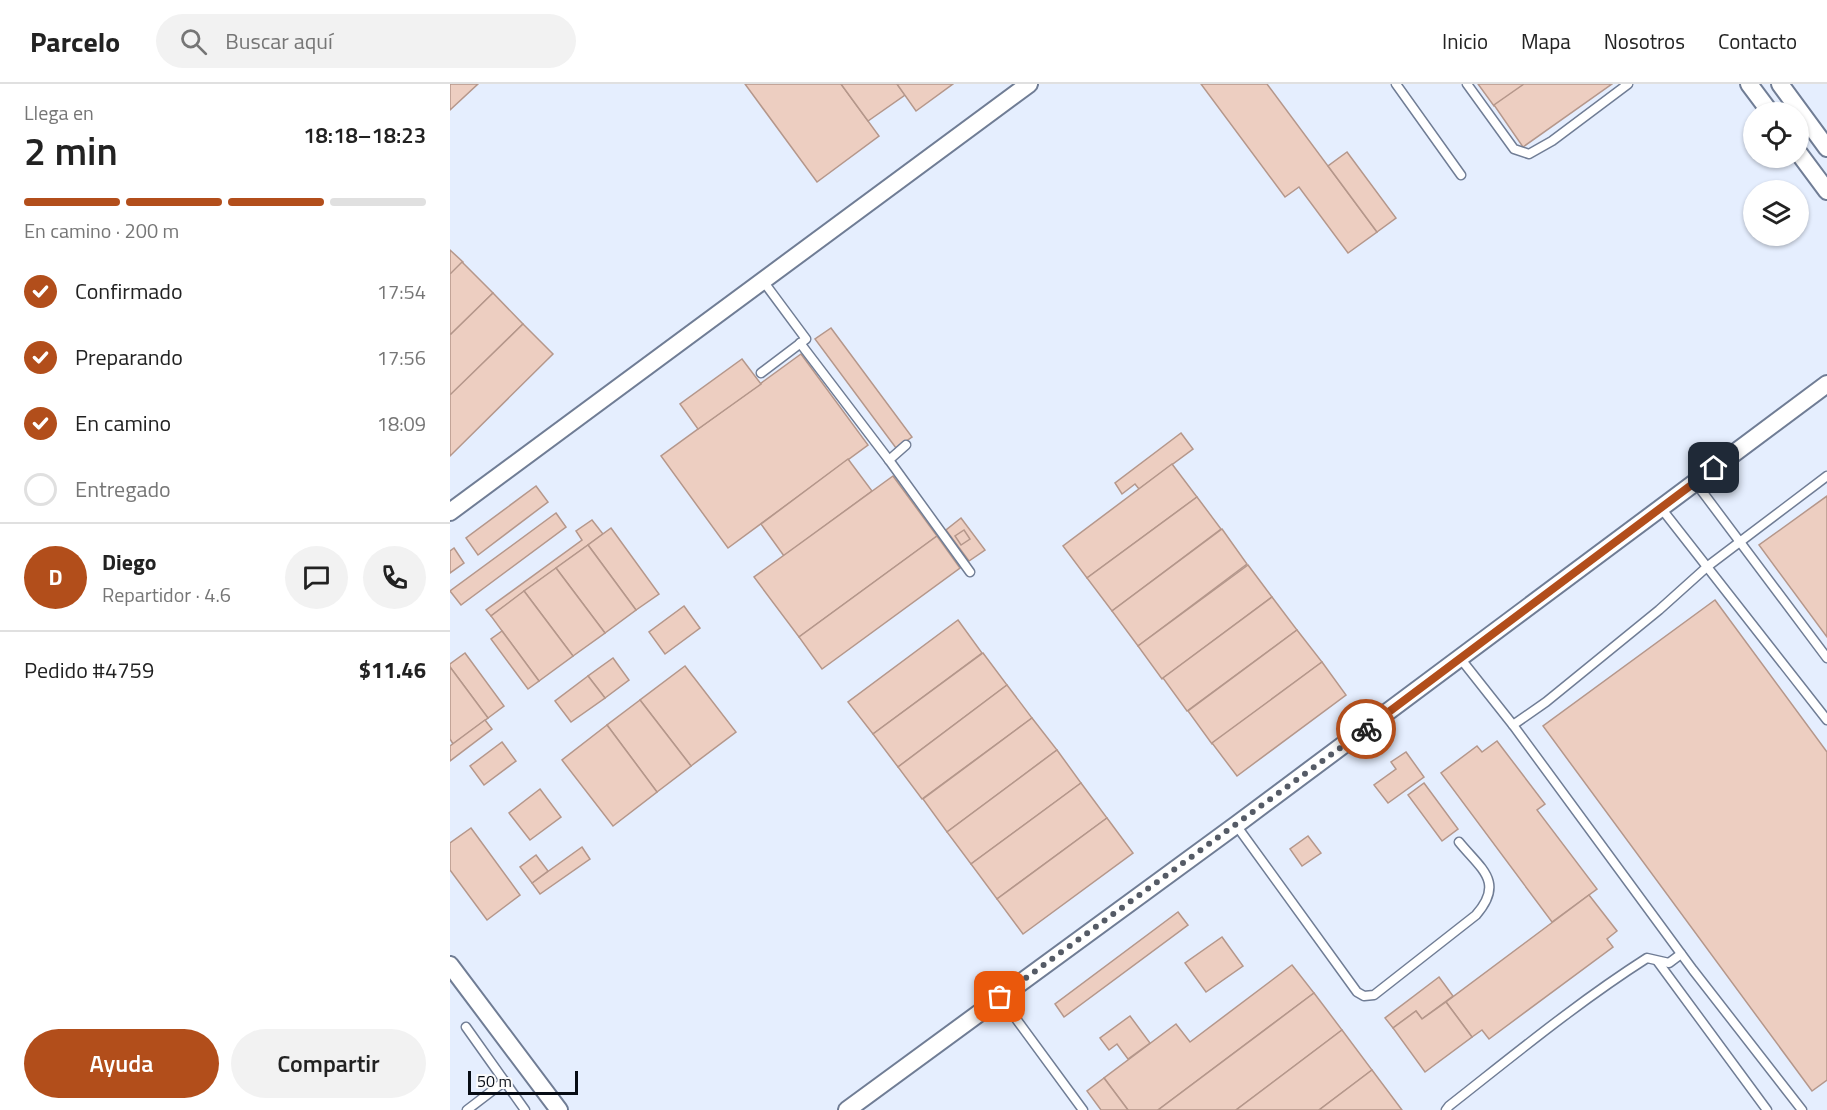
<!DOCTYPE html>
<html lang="es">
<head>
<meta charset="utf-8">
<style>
	:root { --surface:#fff; --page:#f2f2f2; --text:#222; --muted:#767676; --line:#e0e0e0; --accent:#b24e1b }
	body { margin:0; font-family:"Titillium Web",sans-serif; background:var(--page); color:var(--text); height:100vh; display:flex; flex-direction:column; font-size:22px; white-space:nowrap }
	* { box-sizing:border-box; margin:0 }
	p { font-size:20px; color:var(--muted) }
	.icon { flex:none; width:33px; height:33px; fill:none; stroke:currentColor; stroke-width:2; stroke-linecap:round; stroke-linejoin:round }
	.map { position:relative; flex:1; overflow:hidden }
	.details { display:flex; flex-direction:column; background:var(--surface); width:450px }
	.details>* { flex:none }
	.controls { position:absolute; left:1293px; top:18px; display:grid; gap:12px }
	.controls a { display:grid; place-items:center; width:66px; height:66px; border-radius:50%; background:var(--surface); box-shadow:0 2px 4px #0004; font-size:30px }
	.scale { position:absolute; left:18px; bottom:15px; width:110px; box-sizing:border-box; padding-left:6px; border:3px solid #070c14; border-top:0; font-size:16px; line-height:21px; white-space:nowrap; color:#070c14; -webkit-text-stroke:4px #fbfbfb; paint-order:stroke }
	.pin { position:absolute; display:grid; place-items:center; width:51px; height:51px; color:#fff; margin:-26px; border-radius:12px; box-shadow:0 3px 9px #0006 }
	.courier { position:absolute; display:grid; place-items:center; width:60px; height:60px; margin:-30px; border:4px solid #b24e1b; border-radius:50%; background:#fff; color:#222; box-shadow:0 2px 8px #0007 }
	.summary em { font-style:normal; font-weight:600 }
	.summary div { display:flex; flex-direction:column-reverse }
	.summary { display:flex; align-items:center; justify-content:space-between; height:102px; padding:0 24px }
	h1 { font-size:39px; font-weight:600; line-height:45px }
	.bar { display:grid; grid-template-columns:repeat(4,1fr); gap:9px 6px; align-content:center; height:72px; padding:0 24px }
	.bar i { height:8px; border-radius:4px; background:var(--line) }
	.bar .active { background:var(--accent) }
	.bar p { grid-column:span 4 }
	.line { display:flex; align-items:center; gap:15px; padding:0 24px; border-top:2px solid var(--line) }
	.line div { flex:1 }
	.round { display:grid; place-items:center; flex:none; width:63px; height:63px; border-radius:32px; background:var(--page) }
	ol { padding:0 24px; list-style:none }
	li { display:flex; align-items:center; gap:18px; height:66px }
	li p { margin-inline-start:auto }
	li .icon { padding:6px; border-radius:50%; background:var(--accent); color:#fff; stroke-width:4 }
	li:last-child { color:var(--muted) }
	li i { width:33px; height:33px; border:3px solid var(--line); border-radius:50% }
	.action { display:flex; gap:12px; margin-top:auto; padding:12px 24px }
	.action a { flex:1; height:69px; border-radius:36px; background:var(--accent); color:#fff; font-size:24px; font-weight:600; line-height:69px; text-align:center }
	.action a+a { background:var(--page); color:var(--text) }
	header { display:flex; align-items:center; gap:36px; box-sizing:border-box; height:84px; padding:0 30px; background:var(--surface); border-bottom:2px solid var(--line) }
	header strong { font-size:28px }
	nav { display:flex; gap:33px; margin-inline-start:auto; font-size:21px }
	.search { width:420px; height:54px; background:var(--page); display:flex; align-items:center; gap:15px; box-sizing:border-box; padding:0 21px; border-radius:33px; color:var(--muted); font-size:22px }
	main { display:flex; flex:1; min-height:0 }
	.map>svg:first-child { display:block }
	.building { fill:#edcec1; stroke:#b5978b; stroke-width:1.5 }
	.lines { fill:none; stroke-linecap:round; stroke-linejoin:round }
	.service-casing { stroke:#707d95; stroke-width:11 }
	.minor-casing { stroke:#707d95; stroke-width:20 }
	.service { stroke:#fff; stroke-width:8 }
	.minor { stroke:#fff; stroke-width:16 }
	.done { stroke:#555b66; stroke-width:6; stroke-dasharray:0 10.8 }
	.route { stroke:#b24e1b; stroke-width:8 }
</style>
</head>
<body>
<header>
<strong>Parcelo</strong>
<div class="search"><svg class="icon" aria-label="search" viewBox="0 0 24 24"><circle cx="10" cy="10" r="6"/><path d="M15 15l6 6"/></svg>Buscar aquí</div>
<nav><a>Inicio</a><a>Mapa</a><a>Nosotros</a><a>Contacto</a></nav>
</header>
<main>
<section class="details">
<div class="summary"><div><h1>2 min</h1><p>Llega en</p></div><em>18:18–18:23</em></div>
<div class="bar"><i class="active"></i><i class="active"></i><i class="active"></i><i></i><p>En camino · 200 m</p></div>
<ol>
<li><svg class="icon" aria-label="check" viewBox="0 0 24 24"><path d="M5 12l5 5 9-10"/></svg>Confirmado<p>17:54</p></li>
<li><svg class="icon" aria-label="check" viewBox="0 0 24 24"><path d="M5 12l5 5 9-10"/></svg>Preparando<p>17:56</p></li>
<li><svg class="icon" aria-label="check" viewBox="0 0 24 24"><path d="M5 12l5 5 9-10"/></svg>En camino<p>18:09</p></li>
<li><i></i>Entregado</li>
</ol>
<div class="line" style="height:108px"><b class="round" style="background:var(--accent);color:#fff">D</b><div><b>Diego</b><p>Repartidor · 4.6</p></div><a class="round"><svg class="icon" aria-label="chat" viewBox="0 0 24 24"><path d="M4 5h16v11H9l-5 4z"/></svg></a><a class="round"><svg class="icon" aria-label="phone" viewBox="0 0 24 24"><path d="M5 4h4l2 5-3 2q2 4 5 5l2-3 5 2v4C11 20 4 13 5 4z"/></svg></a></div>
<div class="line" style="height:78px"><div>Pedido #4759</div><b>$11.46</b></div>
<div class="action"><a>Ayuda</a><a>Compartir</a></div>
</section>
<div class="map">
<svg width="1377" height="1026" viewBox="0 0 1377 1026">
	<rect width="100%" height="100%" fill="#e5eefe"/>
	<g class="building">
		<polygon points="0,0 28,0 0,26"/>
		<polygon points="295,0 391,0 429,52 367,98"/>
		<polygon points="391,0 447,0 455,11 418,37"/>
		<polygon points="447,0 503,0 466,27"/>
		<polygon points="751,0 817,0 927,148 898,169 849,103 835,113"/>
		<polygon points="1028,0 1075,0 1044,22"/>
		<polygon points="1074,0 1162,0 1073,63 1044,21"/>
		<polygon points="897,68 946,134 927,148 878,82"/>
		<polygon points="0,166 13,178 0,191"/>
		<polygon points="12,178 43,209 0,251 0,190"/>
		<polygon points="43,209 73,240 0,312 0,251"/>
		<polygon points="73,240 103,270 0,372 0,311"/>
		<polygon points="381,244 462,353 446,364 365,255"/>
		<polygon points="351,270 418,361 278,464 211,372"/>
		<polygon points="292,275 311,300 248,345 230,320"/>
		<polygon points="731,349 743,365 689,405 685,400 672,410 665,399"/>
		<polygon points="398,375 422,407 334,472 311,440"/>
		<polygon points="722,380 747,413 637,494 613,462"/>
		<polygon points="443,392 487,452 349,553 304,493"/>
		<polygon points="86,402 98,418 28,471 16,454"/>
		<polygon points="1377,412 1377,553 1309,461"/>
		<polygon points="747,413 771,445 662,527 637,494"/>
		<polygon points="106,429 116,443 11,521 0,507"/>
		<polygon points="511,434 535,466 519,477 496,446"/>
		<polygon points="142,436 153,450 41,532 36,526 132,456 126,447"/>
		<polygon points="161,444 209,510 186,526 138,461"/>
		<polygon points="772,445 797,480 688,562 662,527"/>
		<polygon points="514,446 520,455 511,461 505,452"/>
		<polygon points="487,452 510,484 372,585 349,553"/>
		<polygon points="138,461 186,526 155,549 106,484"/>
		<polygon points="4,464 14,479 0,489 0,467"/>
		<polygon points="798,481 822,513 712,595 688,562"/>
		<polygon points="106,484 155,549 123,572 74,507"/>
		<polygon points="74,507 123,572 89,597 41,532"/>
		<polygon points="822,513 847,546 737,627 713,594"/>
		<polygon points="1265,516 1377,668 1377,996 1362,1007 1093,642"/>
		<polygon points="234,522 250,544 215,570 199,548"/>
		<polygon points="508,536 532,569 423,650 398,618"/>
		<polygon points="847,546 872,578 762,660 738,627"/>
		<polygon points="52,547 89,597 78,605 41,555"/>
		<polygon points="15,569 54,622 38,634 0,583 0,580"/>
		<polygon points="533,569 557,601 448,683 423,650"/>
		<polygon points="163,574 179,596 155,614 138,592"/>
		<polygon points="872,578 896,611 787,692 762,659"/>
		<polygon points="235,582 286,648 241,682 190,616"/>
		<polygon points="0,583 38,634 3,660 0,655"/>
		<polygon points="138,592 155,614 121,638 105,617"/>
		<polygon points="557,601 582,634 472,715 448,683"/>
		<polygon points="190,616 241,682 207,708 157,641"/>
		<polygon points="582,634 607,666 497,748 473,715"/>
		<polygon points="35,636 42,645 0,677 0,662"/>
		<polygon points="157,641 207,708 163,742 112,676"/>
		<polygon points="1047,657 1095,720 1087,726 1147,805 1102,838 991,689 1027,662 1032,668"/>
		<polygon points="52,658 66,677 34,701 20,682"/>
		<polygon points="607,666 631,699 521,780 497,748"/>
		<polygon points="956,668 974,693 938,719 924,701 946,685 941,678"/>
		<polygon points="631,699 657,734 547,815 521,780"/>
		<polygon points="974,699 1008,745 992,757 958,711"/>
		<polygon points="90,705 111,733 80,756 59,729"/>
		<polygon points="657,734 683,769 573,850 547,815"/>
		<polygon points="21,744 70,811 37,836 0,786 0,759"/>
		<polygon points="858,752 871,769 852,782 840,765"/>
		<polygon points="132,763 140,775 90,810 82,799"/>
		<polygon points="86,771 98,787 82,799 70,783"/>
		<polygon points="1139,811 1167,847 1157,855 1163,863 1039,955 1032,946 1022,953 996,918"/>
		<polygon points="728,828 738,841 614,933 605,920"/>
		<polygon points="772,853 793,882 756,908 735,879"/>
		<polygon points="842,881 864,909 708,1026 678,1026 654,994 726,940 740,958"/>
		<polygon points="989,893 1003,912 972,935 966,927 943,944 935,934"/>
		<polygon points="864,909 892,946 786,1026 708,1026"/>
		<polygon points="996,918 1022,953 975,988 943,944 966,927 972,935"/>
		<polygon points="680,932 700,959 678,975 667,960 659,966 650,954"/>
		<polygon points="892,946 922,986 869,1026 786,1026"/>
		<polygon points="922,986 952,1026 869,1026"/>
		<polygon points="654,994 678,1026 651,1026 637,1007"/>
	</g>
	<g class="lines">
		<defs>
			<g id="service">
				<polyline points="946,0 1011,91"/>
				<polyline points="1017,0 1064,65 1079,70 1102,57 1178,0"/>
				<polyline points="350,259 439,376 520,488"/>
				<polyline points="311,289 356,255 313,197"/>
				<polyline points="439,376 456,361"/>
				<polyline points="1245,398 1377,574"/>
				<polyline points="1211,424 1377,636"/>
				<polyline points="1010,574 1063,641"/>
				<path d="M786,741L907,908L914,912L924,911L1026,831C1055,798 1031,785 1009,758"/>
				<polyline points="1208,878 1317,1026"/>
				<polyline points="550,913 633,1026"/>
				<polyline points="16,943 75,1026"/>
				<polyline points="17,1026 55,997"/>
				<path d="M996,1026L999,1022C1064,971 1128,918 1197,874L1219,879L1231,870"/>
				<polyline points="1352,1026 1243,886 1063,641 1096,618 1209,526 1258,482 1377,392"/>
			</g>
			<g id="minor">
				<polyline points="1299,0 1320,28"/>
				<polyline points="1330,0 1377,64"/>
				<polyline points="1348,68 1377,107"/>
				<polyline points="0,428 579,0"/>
				<polyline points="0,881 109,1026"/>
				<polyline points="397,1026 786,741 1377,300"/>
			</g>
		</defs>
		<use href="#service" class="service-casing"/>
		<use href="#minor" class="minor-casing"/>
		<use href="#service" class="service"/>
		<use href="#minor" class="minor"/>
	</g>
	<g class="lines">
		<polyline class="done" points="550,913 916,645"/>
		<polyline class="route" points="916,645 1264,384"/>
	</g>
</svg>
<div class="controls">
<a><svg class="icon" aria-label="locate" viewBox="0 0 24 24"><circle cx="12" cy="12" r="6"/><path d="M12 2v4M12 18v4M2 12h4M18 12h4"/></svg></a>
<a><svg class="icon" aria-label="layers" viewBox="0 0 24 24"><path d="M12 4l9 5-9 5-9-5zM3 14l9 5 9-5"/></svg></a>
</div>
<div class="scale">50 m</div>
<div class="pin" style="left:550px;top:913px;background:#ea580c"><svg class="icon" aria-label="bag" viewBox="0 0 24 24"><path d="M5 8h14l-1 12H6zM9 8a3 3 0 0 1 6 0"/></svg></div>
<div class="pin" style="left:1264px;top:384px;background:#1f2937"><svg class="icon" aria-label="home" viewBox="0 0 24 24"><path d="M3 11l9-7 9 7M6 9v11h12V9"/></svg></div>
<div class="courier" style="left:916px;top:645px"><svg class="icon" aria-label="bike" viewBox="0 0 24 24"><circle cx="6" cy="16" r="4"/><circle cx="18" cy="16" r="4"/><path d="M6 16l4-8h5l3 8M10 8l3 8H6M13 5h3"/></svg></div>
</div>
</main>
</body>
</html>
